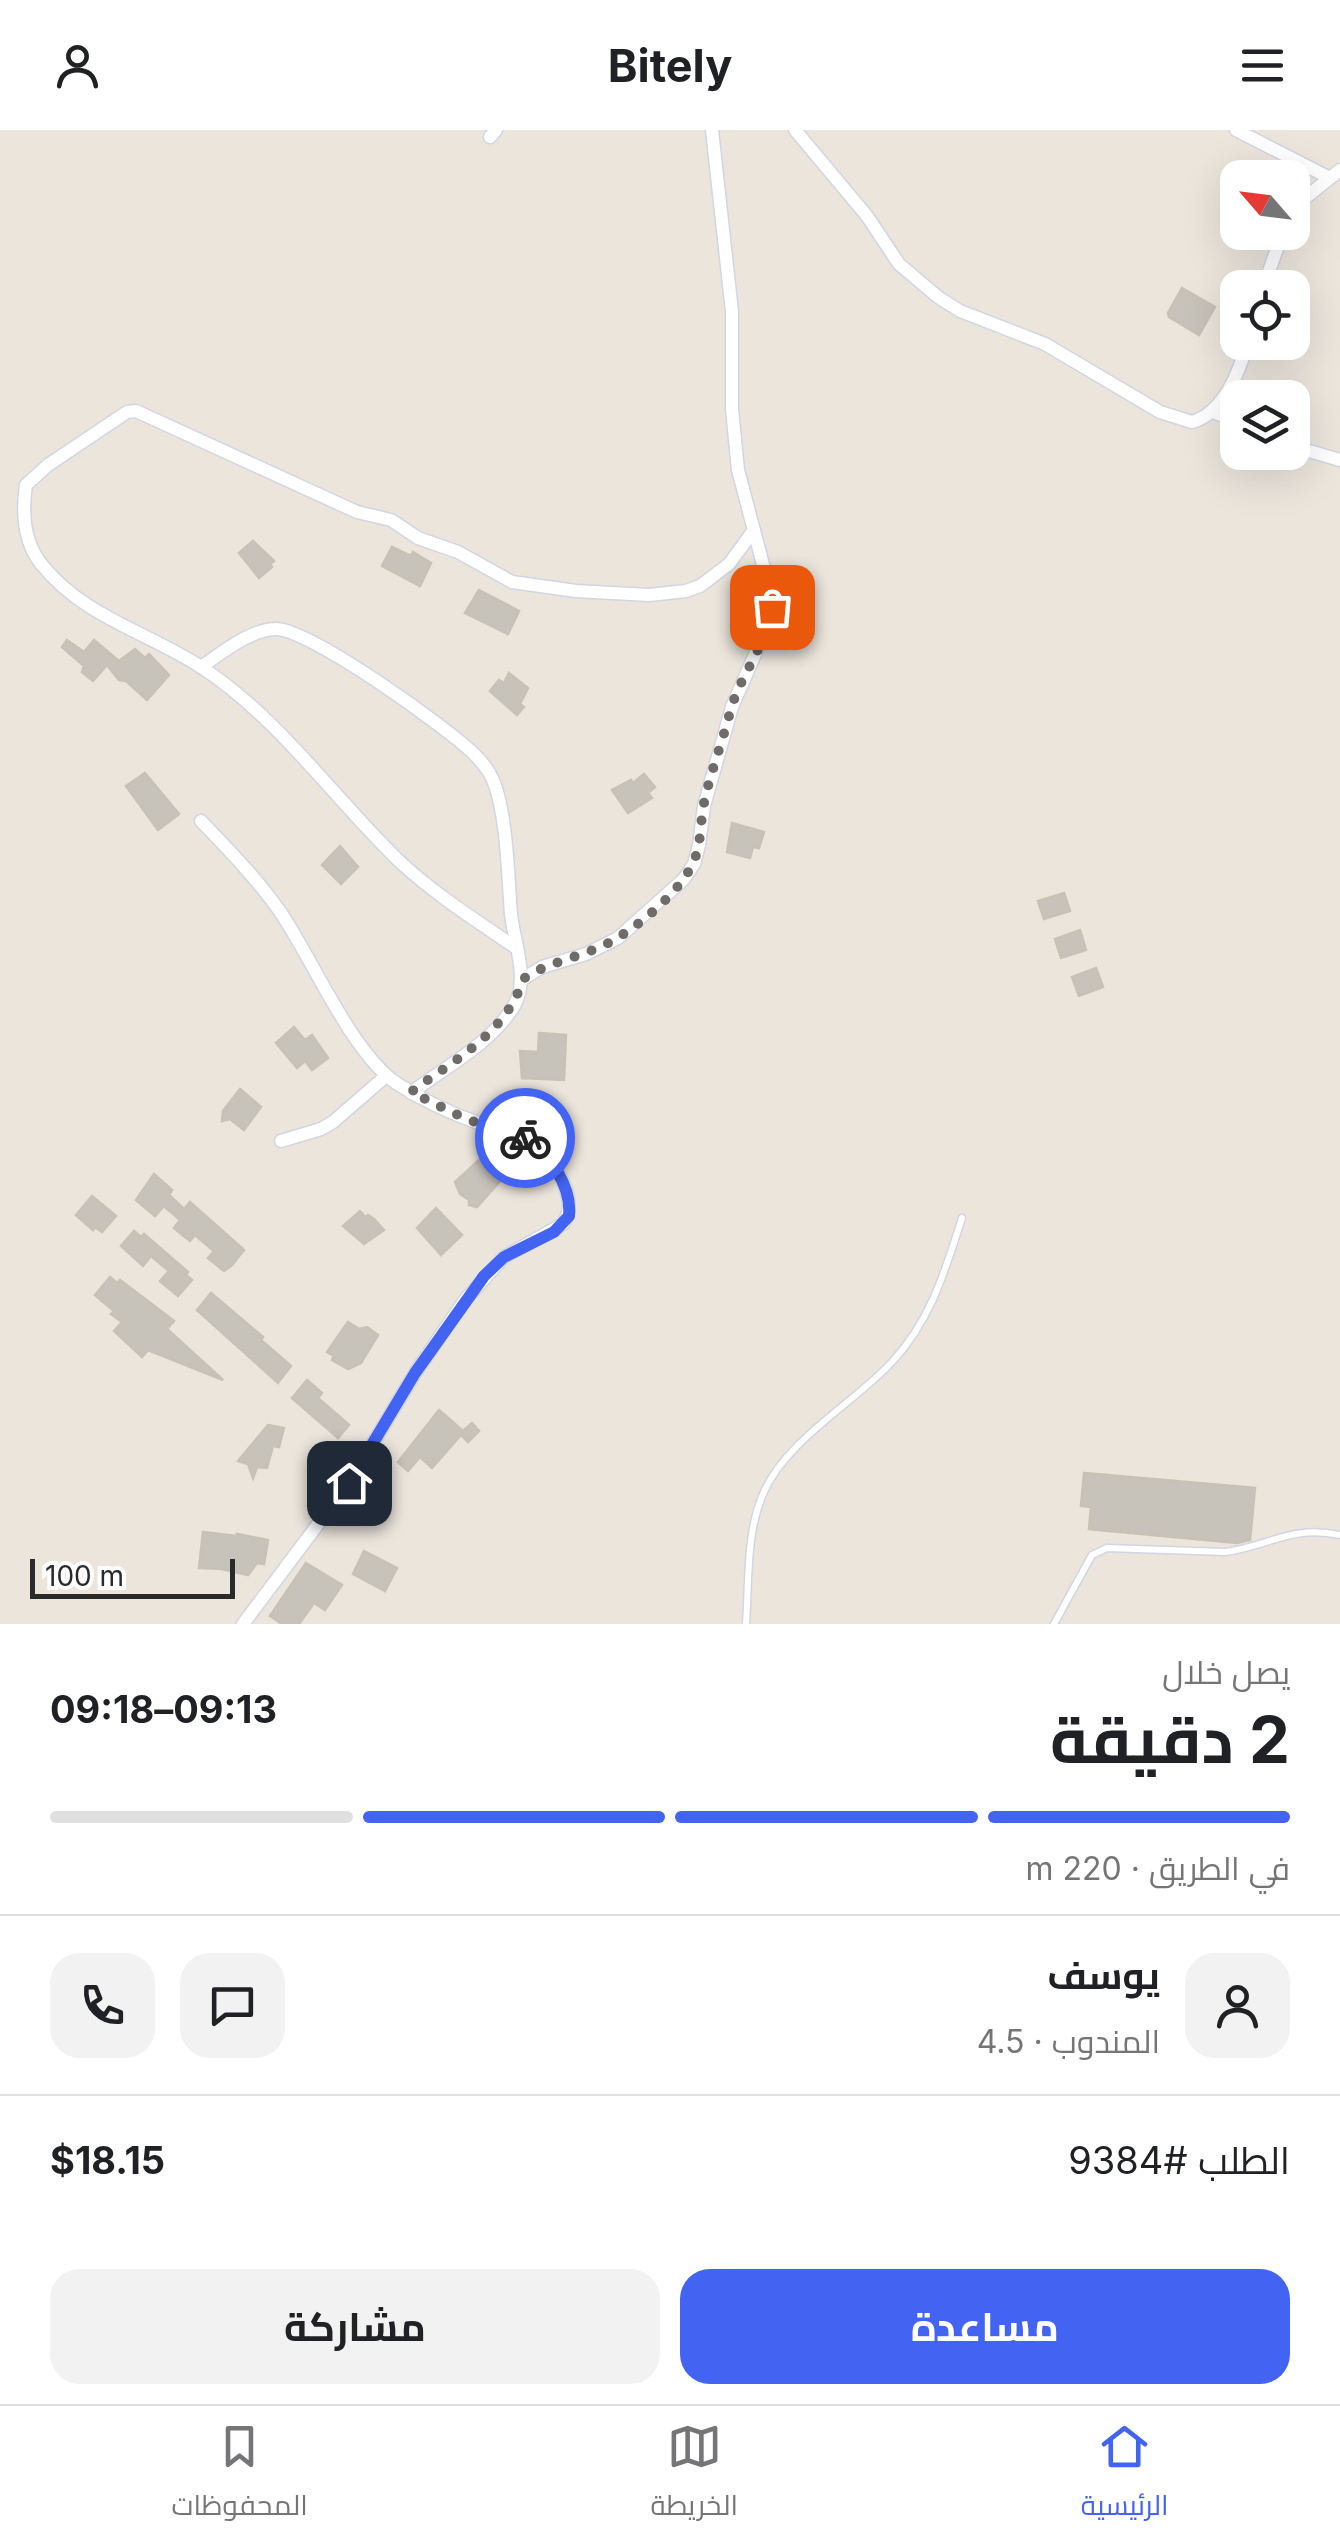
<!DOCTYPE html>
<html lang="ar">
<head>
<meta charset="utf-8">
<style>
	:root { --surface:#fff; --page:#f2f2f2; --text:#202124; --muted:#757577; --line:#e0e0e0; --accent:#4363f2 }
	body { margin:0; font-family:Inter,Cairo,sans-serif; background:var(--page); color:var(--text); direction:rtl; height:100vh; display:flex; flex-direction:column; font-size:38px; white-space:nowrap }
	* { box-sizing:border-box; margin:0 }
	p { font-size:32px; color:var(--muted) }
	.icon { flex:none; width:55px; height:55px; fill:none; stroke:currentColor; stroke-width:2; stroke-linecap:round; stroke-linejoin:round }
	.map { position:relative; height:1494px; overflow:hidden; direction:ltr }
	.sheet { display:flex; flex-direction:column; background:var(--surface); flex:1 }
	.sheet>* { flex:none }
	.needle { width:65px; rotate:298deg }
	.fabs { position:absolute; left:1220px; top:30px; display:grid; gap:20px }
	.fabs a { display:grid; place-items:center; width:90px; height:90px; border-radius:20px; background:var(--surface); box-shadow:0 10px 40px #0002; font-size:50px }
	.scale { position:absolute; left:30px; bottom:25px; width:205px; box-sizing:border-box; padding-left:10px; border:5px solid #2a2a2a; border-top:0; font-size:28px; line-height:35px; white-space:nowrap; color:#2a2a2a; -webkit-text-stroke:8px #fff; paint-order:stroke }
	.pin { position:absolute; display:grid; place-items:center; width:85px; height:85px; color:#fff; margin:-42px; border-radius:20px; box-shadow:0 5px 15px #0006 }
	.courier { position:absolute; display:grid; place-items:center; width:100px; height:100px; margin:-50px; border:8px solid #4363f2; border-radius:50%; background:#fff; color:#222; box-shadow:0 2px 12px #0007 }
	.head em { font-style:normal; font-weight:700 }
	.head div { display:flex; flex-direction:column-reverse }
	.head { display:flex; align-items:center; justify-content:space-between; height:170px; padding:0 50px }
	h1 { font-size:65px; font-weight:700; line-height:75px }
	.bar { display:grid; grid-template-columns:repeat(4,1fr); gap:15px 10px; align-content:center; height:120px; padding:0 50px }
	.bar i { height:12px; border-radius:8px; background:var(--line) }
	.bar .current { background:var(--accent) }
	.bar p { grid-column:span 4 }
	.line { display:flex; align-items:center; gap:25px; padding:0 50px; border-top:2px solid var(--line) }
	.line div { flex:1 }
	.round { display:grid; place-items:center; flex:none; width:105px; height:105px; border-radius:30px; background:var(--page) }
	.button { display:flex; gap:20px; margin-top:auto; padding:20px 50px }
	.button a { flex:1; height:115px; border-radius:30px; background:var(--accent); color:#fff; font-size:40px; font-weight:700; line-height:115px; text-align:center }
	.button a+a { background:var(--page); color:var(--text) }
	header { display:flex; justify-content:space-between; align-items:center; height:130px; padding:0 50px; background:var(--surface); font-size:45px; font-weight:700 }
	.dock { display:flex; justify-content:space-around; align-items:center; height:140px; border-top:2px solid var(--line); background:var(--surface); font-size:28px; color:var(--muted) }
	.dock a { display:grid; justify-items:center; gap:5px }
	.dock .current { color:var(--accent) }
	.map>svg:first-child { display:block }
	.building { fill:#c7c3bb; stroke:#c7c1b6; stroke-width:2.5 }
	.lines { fill:none; stroke-linecap:round; stroke-linejoin:round }
	.lane-casing { stroke:#d2d5e2; stroke-width:9 }
	.street-casing { stroke:#d2d5e2; stroke-width:15 }
	.lane { stroke:#fff; stroke-width:6 }
	.street { stroke:#fff; stroke-width:12 }
	.done { stroke:#6e6b68; stroke-width:10; stroke-dasharray:0 18 }
	.route { stroke:#4363f2; stroke-width:12 }
</style>
</head>
<body>
<header><svg class="icon" aria-label="menu" viewBox="0 0 24 24"><path d="M4 6h16M4 12h16M4 18h16"/></svg>Bitely<svg class="icon" aria-label="person" viewBox="0 0 24 24"><circle cx="12" cy="8" r="4"/><path d="M4 21q1-7 8-7t8 7"/></svg></header>
<div class="map">
<svg width="1340" height="1494" viewBox="0 0 1340 1494">
	<rect width="100%" height="100%" fill="#ebe5dc"/>
	<g class="building">
		<polygon points="1182,158 1215,177 1199,205 1169,187 1168,183"/>
		<polygon points="253,411 274,431 270,434 272,437 259,448 239,423"/>
		<polygon points="392,417 411,426 413,422 431,433 420,456 382,436"/>
		<polygon points="479,460 519,481 508,504 465,483"/>
		<polygon points="67,510 84,522 94,510 119,531 135,519 145,528 149,524 169,545 147,570 126,551 119,550 107,535 93,551 82,542 84,536 62,517"/>
		<polygon points="509,543 528,558 520,574 524,577 517,585 490,561 499,550 504,553"/>
		<polygon points="145,643 179,684 158,700 126,656"/>
		<polygon points="644,644 655,657 648,663 652,668 628,683 612,660 631,650 633,653"/>
		<polygon points="732,693 764,702 759,718 753,717 750,728 727,722"/>
		<polygon points="340,716 358,737 341,754 322,735"/>
		<polygon points="1064,763 1070,781 1044,789 1038,771"/>
		<polygon points="1080,800 1086,820 1061,828 1055,809"/>
		<polygon points="1096,838 1103,857 1079,866 1072,847"/>
		<polygon points="294,897 305,910 312,905 328,928 312,940 305,931 297,938 276,913"/>
		<polygon points="539,903 566,905 564,950 522,948 520,921 538,922"/>
		<polygon points="240,959 261,977 244,1000 230,989 222,991 223,981"/>
		<polygon points="481,1028 501,1050 477,1077 469,1075 469,1070 460,1064 455,1052"/>
		<polygon points="154,1044 172,1060 169,1065 184,1079 190,1072 244,1120 232,1135 224,1141 208,1128 214,1121 195,1105 190,1111 174,1098 180,1090 164,1076 155,1086 136,1070"/>
		<polygon points="92,1066 116,1086 102,1102 95,1097 93,1100 76,1085"/>
		<polygon points="436,1078 462,1105 441,1125 417,1098"/>
		<polygon points="360,1081 365,1087 368,1085 374,1089 384,1100 364,1114 343,1096"/>
		<polygon points="134,1101 141,1107 144,1104 188,1142 186,1145 192,1150 178,1166 160,1151 169,1141 151,1126 143,1136 121,1116"/>
		<polygon points="110,1147 117,1153 120,1150 174,1191 167,1199 223,1250 148,1220 142,1227 114,1201 122,1192 111,1184 114,1181 95,1165"/>
		<polygon points="211,1163 263,1207 261,1210 291,1236 278,1253 197,1180"/>
		<polygon points="348,1192 359,1199 367,1197 378,1205 361,1233 348,1239 332,1230 334,1226 327,1222"/>
		<polygon points="307,1250 322,1263 318,1268 349,1295 338,1308 292,1268"/>
		<polygon points="439,1280 463,1301 472,1293 479,1301 468,1312 461,1305 432,1338 420,1327 408,1341 398,1332"/>
		<polygon points="268,1295 284,1298 279,1317 273,1316 267,1338 257,1337 253,1348 248,1334 238,1331"/>
		<polygon points="1084,1343 1255,1358 1250,1410 1237,1413 1089,1399 1091,1377 1081,1376"/>
		<polygon points="203,1402 236,1406 237,1404 268,1410 264,1434 257,1433 248,1445 222,1439 199,1438"/>
		<polygon points="364,1421 397,1438 385,1461 353,1444"/>
		<polygon points="306,1433 342,1455 325,1480 314,1473 299,1494 282,1494 270,1486"/>
	</g>
	<g class="lines">
		<defs>
			<g id="lane">
				<path d="M746,1494C749,1452 746,1403 763,1364C786,1310 853,1274 892,1232C931,1190 945,1141 962,1088"/>
				<path d="M1054,1494L1092,1425L1107,1418L1225,1422C1270,1416 1290,1395 1340,1405"/>
			</g>
			<g id="street">
				<path d="M795,0L867,86L899,134L938,167L960,181L1045,214L1160,282L1192,292C1224,283 1239,242 1248,212"/>
				<polyline points="1236,0 1328,47"/>
				<polyline points="490,7 496,0"/>
				<polyline points="1292,83 1300,72 1340,40"/>
				<polyline points="1263,158 1283,102"/>
				<polyline points="1213,282 1238,292"/>
				<polyline points="1292,316 1340,330"/>
				<path d="M201,537C222,523 249,500 275,499C307,497 448,598 474,624C481,631 488,639 492,648C507,680 508,748 511,784C514,813 529,847 515,874C494,912 445,937 411,963"/>
				<path d="M201,691C229,720 258,750 281,783C314,832 350,920 396,953C422,970 450,983 478,993C495,999 514,1001 529,1011C552,1025 581,1069 563,1094L504,1127L465,1170L415,1243L349,1353L243,1494"/>
				<path d="M515,817C475,790 433,763 398,730C333,667 278,587 201,537C147,502 84,487 42,435C24,413 22,382 26,355L48,335L127,282L136,281L357,382L391,390L418,408L458,422L512,452L576,461L649,465L686,461L700,456L729,434L754,400"/>
				<polyline points="523,849 542,837 586,824 618,808 684,749 694,734 699,715 704,676 732,577 770,490 770,461 738,340 732,279 732,182 712,0"/>
				<polyline points="281,1011 321,999 333,992 386,946"/>
			</g>
		</defs>
		<use href="#lane" class="lane-casing"/>
		<use href="#street" class="street-casing"/>
		<use href="#lane" class="lane"/>
		<use href="#street" class="street"/>
	</g>
	<g class="lines">
		<path class="done" d="M525,1008L466,989L411,962C454,930 507,903 523,849C551,830 585,827 614,810C641,794 676,765 691,737C701,719 700,698 703,678C709,646 722,614 730,582C740,545 767,515 772,477"/>
		<path class="route" d="M349,1353L415,1243L484,1146L504,1127L554,1102L569,1086C572,1057 550,1023 525,1008"/>
	</g>
</svg>
<div class="fabs">
<a><svg class="needle" viewBox="-14 -14 28 28"><path d="M0-13l5 13h-10z" fill="#e53935"/><path d="M0 13l5-13h-10z" fill="#757577"/></svg></a>
<a><svg class="icon" aria-label="locate" viewBox="0 0 24 24"><circle cx="12" cy="12" r="6"/><path d="M12 2v4M12 18v4M2 12h4M18 12h4"/></svg></a>
<a><svg class="icon" aria-label="layers" viewBox="0 0 24 24"><path d="M12 4l9 5-9 5-9-5zM3 14l9 5 9-5"/></svg></a>
</div>
<div class="scale">100 m</div>
<div class="pin" style="left:772px;top:477px;background:#ea580c"><svg class="icon" aria-label="bag" viewBox="0 0 24 24"><path d="M5 8h14l-1 12H6zM9 8a3 3 0 0 1 6 0"/></svg></div>
<div class="pin" style="left:349px;top:1353px;background:#1f2937"><svg class="icon" aria-label="home" viewBox="0 0 24 24"><path d="M3 11l9-7 9 7M6 9v11h12V9"/></svg></div>
<div class="courier" style="left:525px;top:1008px"><svg class="icon" aria-label="bike" viewBox="0 0 24 24"><circle cx="6" cy="16" r="4"/><circle cx="18" cy="16" r="4"/><path d="M6 16l4-8h5l3 8M10 8l3 8H6M13 5h3"/></svg></div>
</div>
<section class="sheet">
<div class="head"><div><h1>2 دقيقة</h1><p>يصل خلال</p></div><em>09:13–09:18</em></div>
<div class="bar"><i class="current"></i><i class="current"></i><i class="current"></i><i></i><p>في الطريق · 220 m</p></div>
<div class="line" style="height:180px"><a class="round"><svg class="icon" aria-label="person" viewBox="0 0 24 24"><circle cx="12" cy="8" r="4"/><path d="M4 21q1-7 8-7t8 7"/></svg></a><div><b>يوسف</b><p>المندوب · 4.5</p></div><a class="round"><svg class="icon" aria-label="chat" viewBox="0 0 24 24"><path d="M4 5h16v11H9l-5 4z"/></svg></a><a class="round"><svg class="icon" aria-label="phone" viewBox="0 0 24 24"><path d="M5 4h4l2 5-3 2q2 4 5 5l2-3 5 2v4C11 20 4 13 5 4z"/></svg></a></div>
<div class="line" style="height:130px"><div>الطلب #9384</div><b>$18.15</b></div>
<div class="button"><a>مساعدة</a><a>مشاركة</a></div>
</section>
<nav class="dock">
<a class="current"><svg class="icon" aria-label="home" viewBox="0 0 24 24"><path d="M3 11l9-7 9 7M6 9v11h12V9"/></svg>الرئيسية</a>
<a><svg class="icon" aria-label="map" viewBox="0 0 24 24"><path d="M3 6l6-2 6 2 6-2v14l-6 2-6-2-6 2zM9 4v14M15 6v14"/></svg>الخريطة</a>
<a><svg class="icon" aria-label="saved" viewBox="0 0 24 24"><path d="M7 4h10v16l-5-4-5 4z"/></svg>المحفوظات</a>
</nav>
</body>
</html>
